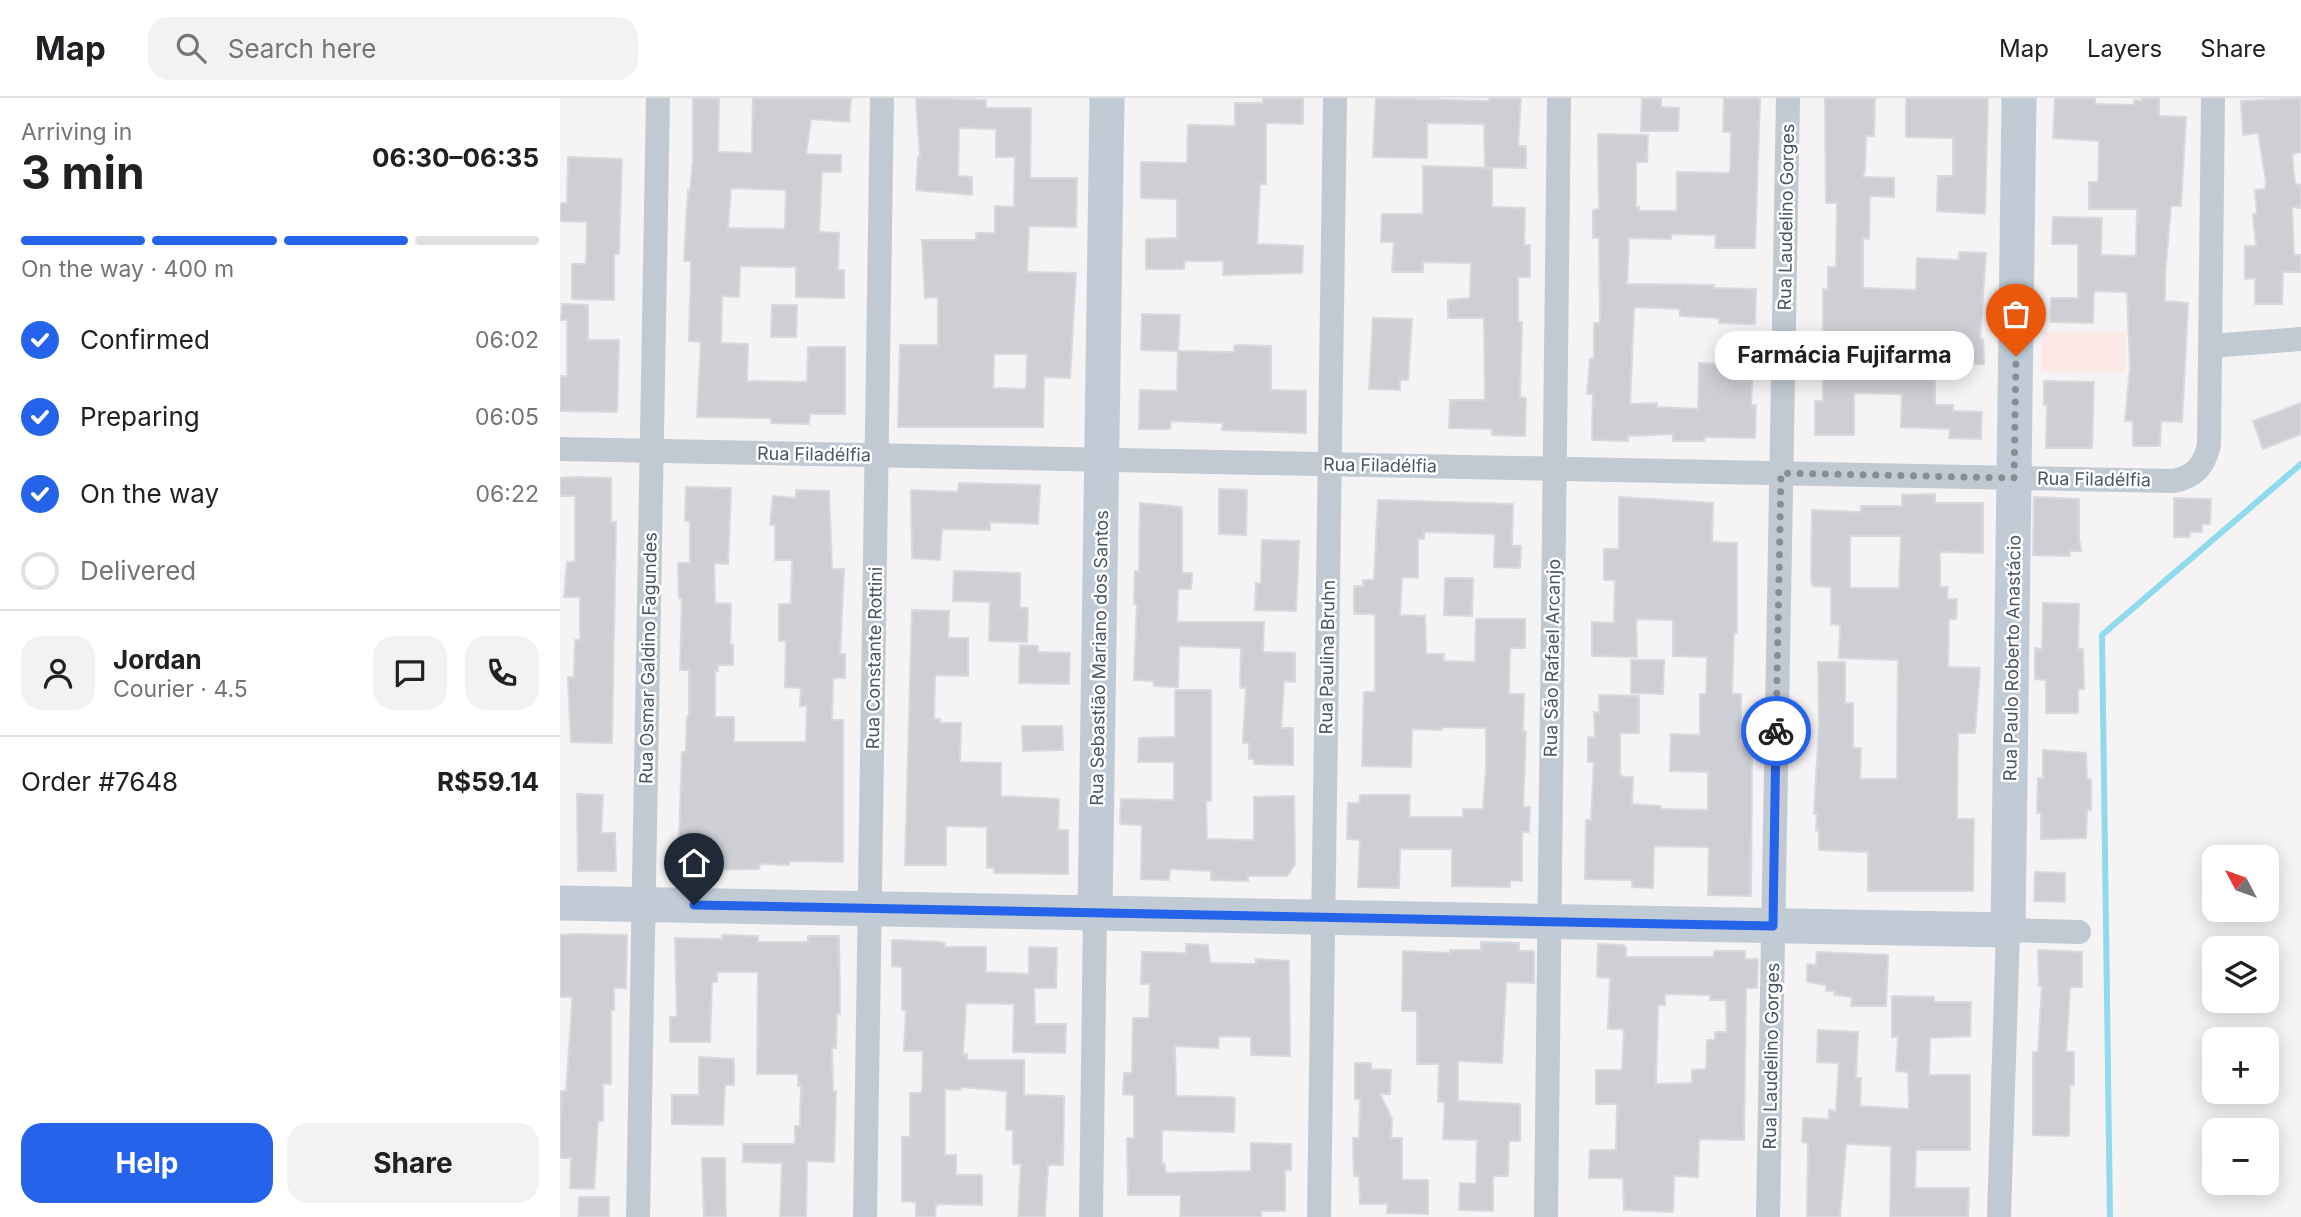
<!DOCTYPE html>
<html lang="en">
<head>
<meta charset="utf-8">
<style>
	:root { --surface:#fff; --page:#f2f2f2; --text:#202124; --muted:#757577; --line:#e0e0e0; --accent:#2563eb }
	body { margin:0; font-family:Inter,sans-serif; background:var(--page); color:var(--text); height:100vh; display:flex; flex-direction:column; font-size:26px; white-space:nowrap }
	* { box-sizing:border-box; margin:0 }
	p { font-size:23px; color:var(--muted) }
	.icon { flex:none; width:38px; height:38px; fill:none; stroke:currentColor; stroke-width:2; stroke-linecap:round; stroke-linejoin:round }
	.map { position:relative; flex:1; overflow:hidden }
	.side { display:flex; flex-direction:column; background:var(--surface); width:560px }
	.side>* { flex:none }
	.needle { width:46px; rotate:311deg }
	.fabs { position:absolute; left:1642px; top:747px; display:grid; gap:14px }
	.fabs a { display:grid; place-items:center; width:77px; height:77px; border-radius:14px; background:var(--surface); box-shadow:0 4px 18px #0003; font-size:35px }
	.pin { position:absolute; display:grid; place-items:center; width:60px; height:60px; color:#fff; margin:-72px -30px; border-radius:50% 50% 50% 0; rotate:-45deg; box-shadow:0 0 7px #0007 }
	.pin .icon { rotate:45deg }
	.courier { position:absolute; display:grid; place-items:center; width:70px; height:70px; margin:-35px; border:5px solid #2563eb; border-radius:50%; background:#fff; color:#222; box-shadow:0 2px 9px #0007 }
	.bubble { position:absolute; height:49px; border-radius:21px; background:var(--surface); box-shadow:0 4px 18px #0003; font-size:23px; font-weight:700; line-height:49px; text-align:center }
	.summary em { font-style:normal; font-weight:700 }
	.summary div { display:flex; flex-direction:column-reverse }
	.summary { display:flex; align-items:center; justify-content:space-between; height:119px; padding:0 21px }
	h1 { font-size:46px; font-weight:700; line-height:52px }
	.bar { display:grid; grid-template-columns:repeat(4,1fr); gap:10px 7px; align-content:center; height:84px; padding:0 21px }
	.bar i { height:9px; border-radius:5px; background:var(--line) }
	.bar .active { background:var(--accent) }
	.bar p { grid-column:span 4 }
	.line { display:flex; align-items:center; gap:18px; padding:0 21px; border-top:2px solid var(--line) }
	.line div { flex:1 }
	.round { display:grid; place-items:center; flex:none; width:74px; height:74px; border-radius:21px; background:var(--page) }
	ol { padding:0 21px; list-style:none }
	li { display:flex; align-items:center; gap:21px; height:77px }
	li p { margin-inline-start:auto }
	li .icon { padding:7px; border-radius:50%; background:var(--accent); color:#fff; stroke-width:4 }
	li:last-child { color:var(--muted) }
	li i { width:38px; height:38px; border:4px solid var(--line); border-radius:50% }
	.primary-button { display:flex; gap:14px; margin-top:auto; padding:14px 21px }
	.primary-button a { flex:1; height:80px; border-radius:21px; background:var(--accent); color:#fff; font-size:28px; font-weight:700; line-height:80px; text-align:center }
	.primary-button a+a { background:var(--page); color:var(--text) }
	header { display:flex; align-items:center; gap:42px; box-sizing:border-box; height:98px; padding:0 35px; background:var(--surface); border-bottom:2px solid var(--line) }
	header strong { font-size:33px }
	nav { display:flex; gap:38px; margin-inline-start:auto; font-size:24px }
	.search { width:490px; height:63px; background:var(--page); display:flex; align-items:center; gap:18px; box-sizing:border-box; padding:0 24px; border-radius:21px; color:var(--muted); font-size:26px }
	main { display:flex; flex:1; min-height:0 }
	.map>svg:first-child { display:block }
	.medical { fill:#fce8e6 }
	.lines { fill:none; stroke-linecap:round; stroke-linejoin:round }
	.stream { stroke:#90daee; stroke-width:6 }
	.building { fill:#cdcfd5; stroke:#d7d9de; stroke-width:2; fill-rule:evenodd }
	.street { stroke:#c1cad2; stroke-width:24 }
	.secondary { stroke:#c1cbd6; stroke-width:35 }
	.done { stroke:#868d94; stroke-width:7; stroke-dasharray:0 12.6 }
	.route { stroke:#2563eb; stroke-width:9 }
	.labels { text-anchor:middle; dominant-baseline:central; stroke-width:5; stroke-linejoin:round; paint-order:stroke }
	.street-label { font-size:18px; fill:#4a5661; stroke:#fff }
</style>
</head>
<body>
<header>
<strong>Map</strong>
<div class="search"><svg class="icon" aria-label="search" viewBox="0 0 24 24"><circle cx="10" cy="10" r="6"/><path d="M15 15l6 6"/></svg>Search here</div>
<nav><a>Map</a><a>Layers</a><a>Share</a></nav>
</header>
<main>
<section class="side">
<div class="summary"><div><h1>3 min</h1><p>Arriving in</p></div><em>06:30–06:35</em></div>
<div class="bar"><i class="active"></i><i class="active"></i><i class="active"></i><i></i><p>On the way · 400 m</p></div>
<ol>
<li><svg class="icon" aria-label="check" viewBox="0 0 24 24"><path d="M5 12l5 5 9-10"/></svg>Confirmed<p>06:02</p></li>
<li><svg class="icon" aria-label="check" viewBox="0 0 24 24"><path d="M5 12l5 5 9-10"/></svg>Preparing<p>06:05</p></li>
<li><svg class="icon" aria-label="check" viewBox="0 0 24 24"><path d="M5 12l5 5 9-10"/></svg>On the way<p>06:22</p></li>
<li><i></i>Delivered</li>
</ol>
<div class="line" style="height:126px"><a class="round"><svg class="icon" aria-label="person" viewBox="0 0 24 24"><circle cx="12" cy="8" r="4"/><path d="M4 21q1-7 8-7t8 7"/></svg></a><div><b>Jordan</b><p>Courier · 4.5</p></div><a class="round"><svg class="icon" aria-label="chat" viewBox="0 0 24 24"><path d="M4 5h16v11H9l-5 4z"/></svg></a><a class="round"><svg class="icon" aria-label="phone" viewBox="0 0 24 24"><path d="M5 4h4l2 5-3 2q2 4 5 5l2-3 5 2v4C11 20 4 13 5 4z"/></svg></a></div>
<div class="line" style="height:91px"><div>Order #7648</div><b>R$59.14</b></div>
<div class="primary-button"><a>Help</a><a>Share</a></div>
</section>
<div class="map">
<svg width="1741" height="1119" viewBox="0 0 1741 1119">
	<rect width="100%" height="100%" fill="#f5f3f3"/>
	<polygon class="medical" points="1482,233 1566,235 1565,274 1481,273"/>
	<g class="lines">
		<polyline class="stream" points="1550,1119 1542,537 1741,366"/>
	</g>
	<g class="building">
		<path d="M133,0H159L158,54L192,55L193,0H291L289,24L251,21L246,56L281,57V74H262L259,134L279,135L278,172H284V200L236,199V169L180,168L179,199L162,198L161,245L188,246L187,283L247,284L248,249H285V316H250L249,326L211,325V320L137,319L141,244L129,243L131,163H124L128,92L130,93L133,62ZM171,90L226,92L225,131L168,130Z"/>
		<path d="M356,0L426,2V10H471L470,80H517L516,129L469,128L467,174L516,175L510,280L484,279L483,329H338L340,247H378V199L365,200L362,142H416V135H435V108L454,109L455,59H436V31L399,30L398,78L412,79V97L356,92L358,59H360ZM434,256H467L466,291L433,290Z"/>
		<polygon points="710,0 743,0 743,26 706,25 706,86 700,86 697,146 743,148 742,175 663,177 664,163 624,163 624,171 586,171 586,141 617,140 617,101 581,100 581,64 627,65 628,27 675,28 675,5 703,5 703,1"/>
		<polygon points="816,0 929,3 929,0 961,0 958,48 966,48 966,70 925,69 924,26 867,25 867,60 813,59"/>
		<polygon points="1082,0 1101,0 1101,9 1119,10 1118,33 1081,33"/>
		<polygon points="1164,0 1200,0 1195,150 1155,150 1156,137 1111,136 1111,141 1069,140 1067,186 1154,187 1153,190 1196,191 1195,226 1159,225 1159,220 1120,218 1120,211 1074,209 1070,306 1097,305 1097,309 1138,311 1139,265 1193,267 1191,307 1196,307 1195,340 1144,339 1144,343 1113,343 1113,336 1068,338 1068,343 1032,342 1033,296 1027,296 1030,261 1034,261 1034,225 1040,225 1039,140 1033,140 1033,112 1039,111 1038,36 1088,37 1087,64 1076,64 1076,109 1079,109 1079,113 1117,113 1117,74 1170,75 1171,34 1163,34"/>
		<polygon points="1265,0 1315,0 1314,38 1306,38 1305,72 1303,79 1334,80 1334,99 1310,98 1309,141 1303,140 1303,190 1356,192 1357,160 1399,162 1399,154 1426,155 1420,241 1423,241 1424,266 1375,267 1375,307 1393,307 1393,313 1422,314 1421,341 1389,340 1390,331 1341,329 1342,296 1294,295 1294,337 1255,337 1255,303 1263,303 1263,191 1268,192 1268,169 1276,169 1277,105 1266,105"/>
		<polygon points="1346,0 1428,0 1425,116 1377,113 1378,78 1393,78 1393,40 1346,39"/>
		<polygon points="1495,0 1535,0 1535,6 1574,7 1574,2 1582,3 1582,0 1599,0 1599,18 1626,19 1621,108 1611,108 1605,176 1605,203 1628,205 1622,324 1601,323 1600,348 1573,348 1573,323 1565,323 1570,269 1567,194 1534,193 1533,225 1491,224 1491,200 1518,200 1518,146 1492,146 1493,119 1542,120 1541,157 1576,158 1577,111 1529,111 1529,84 1538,84 1539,43 1493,40"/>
		<polygon points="1741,0 1741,54 1732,56 1735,86 1741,87 1741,110 1732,109 1734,157 1741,157 1741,174 1723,174 1722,206 1695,206 1695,180 1685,181 1685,148 1696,148 1693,116 1697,116 1695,92 1705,91 1706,83 1698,35 1683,37 1681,3"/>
		<polygon points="8,59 62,61 59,156 54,156 54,202 12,201 12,166 26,166 27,124 0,123 0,105 7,105"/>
		<polygon points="863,68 932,70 932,109 965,110 964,147 970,147 970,179 958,179 958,224 962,224 960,299 966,300 965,338 932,337 932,331 889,330 890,302 925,302 924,220 888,220 888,202 910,200 911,165 863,164 863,174 832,174 834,144 821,144 822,116 863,116"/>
		<polygon points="2,206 28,207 28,242 59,242 57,314 0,313 0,278 7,278 7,222 1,222"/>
		<polygon points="212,207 237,207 236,239 211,239"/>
		<polygon points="582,216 620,217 618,253 581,252"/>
		<polygon points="813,220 852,221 848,282 840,282 840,292 809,291"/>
		<polygon points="678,247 711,248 711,292 746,293 746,335 662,332 663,325 611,323 610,331 579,331 580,292 617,293 618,253 674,254 674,248"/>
		<polygon points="1484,283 1534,284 1532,350 1486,350 1487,307 1484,307"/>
		<polygon points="1741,305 1741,336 1703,351 1693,323"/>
		<polygon points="16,379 51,380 51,424 56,424 52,645 11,644 8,579 14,579 15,542 20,542 20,499 4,499 7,464 15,464 15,398 0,398 0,380"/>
		<polygon points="399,385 480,387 478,426 430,424 430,432 382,431 380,462 352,460 351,392 398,394"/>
		<polygon points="126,389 171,390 168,466 154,465 155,505 171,506 170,547 173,547 173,567 158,567 158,573 155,573 155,619 174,619 174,644 246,644 247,608 240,608 241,590 225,589 226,543 219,543 219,506 231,506 232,462 215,462 215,427 210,427 213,398 236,400 236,392 269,393 272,471 284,471 280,556 285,556 285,580 273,580 272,622 283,622 283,764 229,763 229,767 200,766 199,771 118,772 122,654 126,654 127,618 129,618 129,572 120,572 122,500 119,500 118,465 130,465 130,423 125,423"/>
		<polygon points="659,391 687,392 686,437 659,436"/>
		<path d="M1375,396V405H1423V455L1380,454V489H1388L1387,501H1397L1396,521H1389L1388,569L1420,570L1415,635H1398L1397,721H1414L1413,793H1308V754L1259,752V732L1256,733L1257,716H1254L1259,628L1258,564H1285V605H1293V650H1301L1300,681H1337L1338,562L1279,560L1280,527L1271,526V489L1253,488L1251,483L1252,412L1301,414V408H1342V397ZM1290,438H1341L1339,490H1290Z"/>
		<polygon points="1059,399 1153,405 1152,444 1177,445 1177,535 1174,535 1172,596 1181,596 1181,646 1192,646 1191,798 1148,797 1149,749 1094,748 1093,790 1072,789 1072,782 1025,781 1026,722 1031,722 1034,664 1028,664 1028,639 1035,640 1034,614 1039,615 1039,597 1079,598 1079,635 1060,635 1060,676 1063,679 1073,679 1072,706 1101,708 1101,711 1148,712 1148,674 1110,673 1111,636 1140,637 1140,596 1146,596 1147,559 1113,558 1113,522 1076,521 1077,559 1032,558 1032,524 1054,525 1055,482 1044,482 1044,451 1059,451"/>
		<polygon points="1474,399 1519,401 1519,441 1521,453 1510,453 1509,458 1473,457"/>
		<polygon points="1614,400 1651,401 1650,426 1642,426 1642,434 1630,434 1630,439 1614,439"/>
		<polygon points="818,402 953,406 952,448 961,448 960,470 934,469 935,436 864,434 864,441 858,441 858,480 842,479 840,517 865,518 866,556 884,556 883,563 915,564 916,521 965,521 965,550 950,550 949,596 964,596 963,633 966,634 963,709 970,709 969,734 962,734 962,783 950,782 950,789 892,788 892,751 840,751 839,790 798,789 800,742 787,741 788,705 800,705 800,697 850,697 849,719 903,719 903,711 923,711 926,672 926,630 882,629 882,632 852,631 851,669 802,668 804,594 815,594 815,516 794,516 794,488 803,488 803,482 814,482"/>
		<polygon points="580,405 622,409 622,475 632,475 631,491 618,491 617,524 704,524 703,554 735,555 735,584 724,583 721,630 733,630 733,667 694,666 694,661 689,661 689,645 683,645 686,590 680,590 681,550 619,548 618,589 594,588 594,583 574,582 577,506 574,506 575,473 579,474"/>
		<polygon points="702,442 739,443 736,513 695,512 696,485 701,485"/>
		<polygon points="394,473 460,475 460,510 468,510 467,544 429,543 430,504 393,503"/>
		<polygon points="885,480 913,480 912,518 884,517"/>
		<polygon points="1483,505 1519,506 1518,551 1523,551 1524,591 1518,591 1518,615 1486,615 1486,582 1475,581 1475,550 1482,551"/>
		<polygon points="352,512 389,513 388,540 408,540 408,578 375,577 374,621 380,621 380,625 401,625 400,664 441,665 441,698 499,701 498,732 508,732 508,776 434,775 434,770 427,770 427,729 386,728 386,767 345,767"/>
		<polygon points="460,547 478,548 478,554 510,555 509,586 459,585"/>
		<polygon points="1071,562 1104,562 1103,596 1071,595"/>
		<polygon points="615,592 651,592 651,703 646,703 647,741 694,742 694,699 734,698 735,766 727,778 688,778 688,783 651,782 651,773 610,771 609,782 581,781 582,727 560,726 561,701 614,702 614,664 578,664 579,640 615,639"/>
		<polygon points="462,628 502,628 503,652 463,653"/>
		<polygon points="1483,652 1526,655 1527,681 1531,682 1531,712 1527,712 1526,740 1481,741 1481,715 1477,715 1478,680 1483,680"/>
		<polygon points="17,696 43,697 41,735 55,735 56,773 18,773"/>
		<polygon points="1475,774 1505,775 1505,804 1474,803"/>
		<polygon points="15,836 67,837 66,890 54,890 54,912 51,912 51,986 43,986 43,1023 38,1023 34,1091 10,1090 11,1060 0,1060 1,993 6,993 12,909 12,899 0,899 0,837"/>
		<polygon points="162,837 198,838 198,844 248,844 248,838 279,838 280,916 277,915 276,950 272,950 273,993 276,993 274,1064 247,1063 246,1119 220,1119 222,1065 183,1064 183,1046 235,1046 235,1028 240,1028 241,988 238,988 238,976 197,976 198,874 157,874 157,884 152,884 150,944 110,944 110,919 117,919 115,840 162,841"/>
		<polygon points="332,842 380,844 385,846 385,849 426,849 426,874 469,876 469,849 497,850 496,890 474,890 475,926 506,926 505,955 453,954 454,906 406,905 403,956 407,956 407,962 464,962 464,997 504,998 503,1067 488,1067 485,1119 458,1119 461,1066 453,1066 453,1032 446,1032 447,993 401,989 401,992 385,991 385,1057 396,1057 396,1077 422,1077 422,1107 376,1106 375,1119 356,1119 356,1104 342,1103 342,1039 350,1039 350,995 362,995 363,953 344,953 346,912 342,912 342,869 332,868"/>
		<polygon points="921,844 959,845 959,853 974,853 974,885 946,884 942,965 898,963 898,1003 960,1006 960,1043 949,1043 948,1078 933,1078 933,1113 899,1112 900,1085 916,1086 917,1042 883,1041 885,1004 878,1004 879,966 857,966 857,913 842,913 843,853 890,855 890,852 921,852"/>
		<polygon points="626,846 648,847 650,865 696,866 696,861 729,863 730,958 691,957 691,939 659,938 658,950 615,948 616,998 672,999 675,1001 674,1034 602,1032 602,1066 605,1066 605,1075 691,1073 691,1045 731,1046 731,1072 725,1072 725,1113 701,1113 701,1119 620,1119 621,1097 568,1097 567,1040 574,1040 574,997 563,996 564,975 572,975 573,920 589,920 590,886 581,886 582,854 626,855"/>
		<path d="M1038,846L1063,847L1066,849V859H1154V853H1185V861H1198L1197,890H1186L1184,1042L1139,1041L1138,1079L1114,1078L1113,1114L1064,1112L1063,1080H1029L1030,1052H1056L1057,1006H1036V972H1062L1064,931H1048L1050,880L1037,879ZM1105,896L1150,897V902H1166L1167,934H1155V942H1147L1146,971L1132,972V985L1096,986L1098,907H1105Z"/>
		<polygon points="1478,852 1522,854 1522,889 1510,889 1506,954 1514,954 1514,987 1510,987 1509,1038 1473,1037 1473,954 1478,954 1482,888 1479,888"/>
		<polygon points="1257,854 1328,857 1326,908 1291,908 1292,899 1274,897 1275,893 1266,893 1266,887 1247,884 1247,866 1256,867"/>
		<polygon points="1332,898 1374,899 1374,904 1411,904 1410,938 1370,940 1369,977 1410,977 1410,1052 1356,1052 1355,1090 1409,1090 1408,1119 1330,1119 1331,1048 1286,1046 1280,1119 1247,1119 1248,1045 1242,1044 1243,1020 1269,1021 1269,1012 1276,1013 1279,965 1257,964 1258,932 1298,934 1296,980 1301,980 1300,1008 1349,1011 1348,974 1336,973 1338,939 1332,939"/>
		<polygon points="139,959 174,961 174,987 165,987 163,1027 112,1026 112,997 139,997"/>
		<polygon points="795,965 811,965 811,971 831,972 830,996 820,996 832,1021 831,1040 842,1040 842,1082 868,1082 868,1116 827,1115 828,1106 800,1106 799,1078 794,1078 793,1040 799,1040 800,1001 795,1001"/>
		<polygon points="142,1060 165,1060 166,1119 144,1119"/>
		<polygon points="19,1099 49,1099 49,1119 18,1119"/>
	</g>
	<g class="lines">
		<g class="street">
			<polyline points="1651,248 1741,241"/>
			<path d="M0,351L1613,383C1635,379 1644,368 1649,347L1653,0"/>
			<polyline points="78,1119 98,0"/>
			<polyline points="305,1119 322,0"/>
			<polyline points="531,1119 535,815"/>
			<polyline points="759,1119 775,0"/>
			<polyline points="986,1119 999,0"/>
			<polyline points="1208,1119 1228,0"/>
			<polyline points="1439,1119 1448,832 1519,834"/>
		</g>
		<g class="secondary">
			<polyline points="0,805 1448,832 1459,0"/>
			<polyline points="535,815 547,0"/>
		</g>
	</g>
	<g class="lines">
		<polyline class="done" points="1216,633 1221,375 1454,380 1456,258"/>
		<polyline class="route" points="134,807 1213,828 1216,633"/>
	</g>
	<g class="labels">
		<g class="street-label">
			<text transform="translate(1226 119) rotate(-89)">Rua Laudelino Gorges</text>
			<text transform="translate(254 356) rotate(1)">Rua Filadélfia</text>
			<text transform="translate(820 367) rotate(1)">Rua Filadélfia</text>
			<text transform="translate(1534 381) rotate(1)">Rua Filadélfia</text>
			<text transform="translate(767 559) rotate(-89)">Rua Paulina Bruhn</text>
			<text transform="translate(88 560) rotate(-89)">Rua Osmar Galdino Fagundes</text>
			<text transform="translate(314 560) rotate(-89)">Rua Constante Rottini</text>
			<text transform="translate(539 560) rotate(-89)">Rua Sebastião Mariano dos Santos</text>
			<text transform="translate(992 560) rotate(-89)">Rua São Rafael Arcanjo</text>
			<text transform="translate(1452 560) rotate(-89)">Rua Paulo Roberto Anastácio</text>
			<text transform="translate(1211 958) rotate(-89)">Rua Laudelino Gorges</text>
		</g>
	</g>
</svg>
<div class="fabs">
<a><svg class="needle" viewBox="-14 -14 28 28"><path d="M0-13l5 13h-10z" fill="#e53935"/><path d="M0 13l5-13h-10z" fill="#757577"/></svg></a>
<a><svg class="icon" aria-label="layers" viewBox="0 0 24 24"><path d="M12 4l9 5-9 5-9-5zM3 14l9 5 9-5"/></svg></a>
<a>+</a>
<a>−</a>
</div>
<div class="pin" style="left:1456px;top:258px;background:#ea580c"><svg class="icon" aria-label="bag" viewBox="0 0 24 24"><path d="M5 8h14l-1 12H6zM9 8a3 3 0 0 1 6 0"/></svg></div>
<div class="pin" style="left:134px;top:807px;background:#1f2937"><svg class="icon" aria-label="home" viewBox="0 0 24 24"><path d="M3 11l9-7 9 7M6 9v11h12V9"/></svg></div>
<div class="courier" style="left:1216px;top:633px"><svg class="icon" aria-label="bike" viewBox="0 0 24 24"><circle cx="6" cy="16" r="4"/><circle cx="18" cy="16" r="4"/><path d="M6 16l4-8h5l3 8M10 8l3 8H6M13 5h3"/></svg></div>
<div class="bubble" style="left:1155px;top:233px;width:259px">Farmácia Fujifarma</div>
</div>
</main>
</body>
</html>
